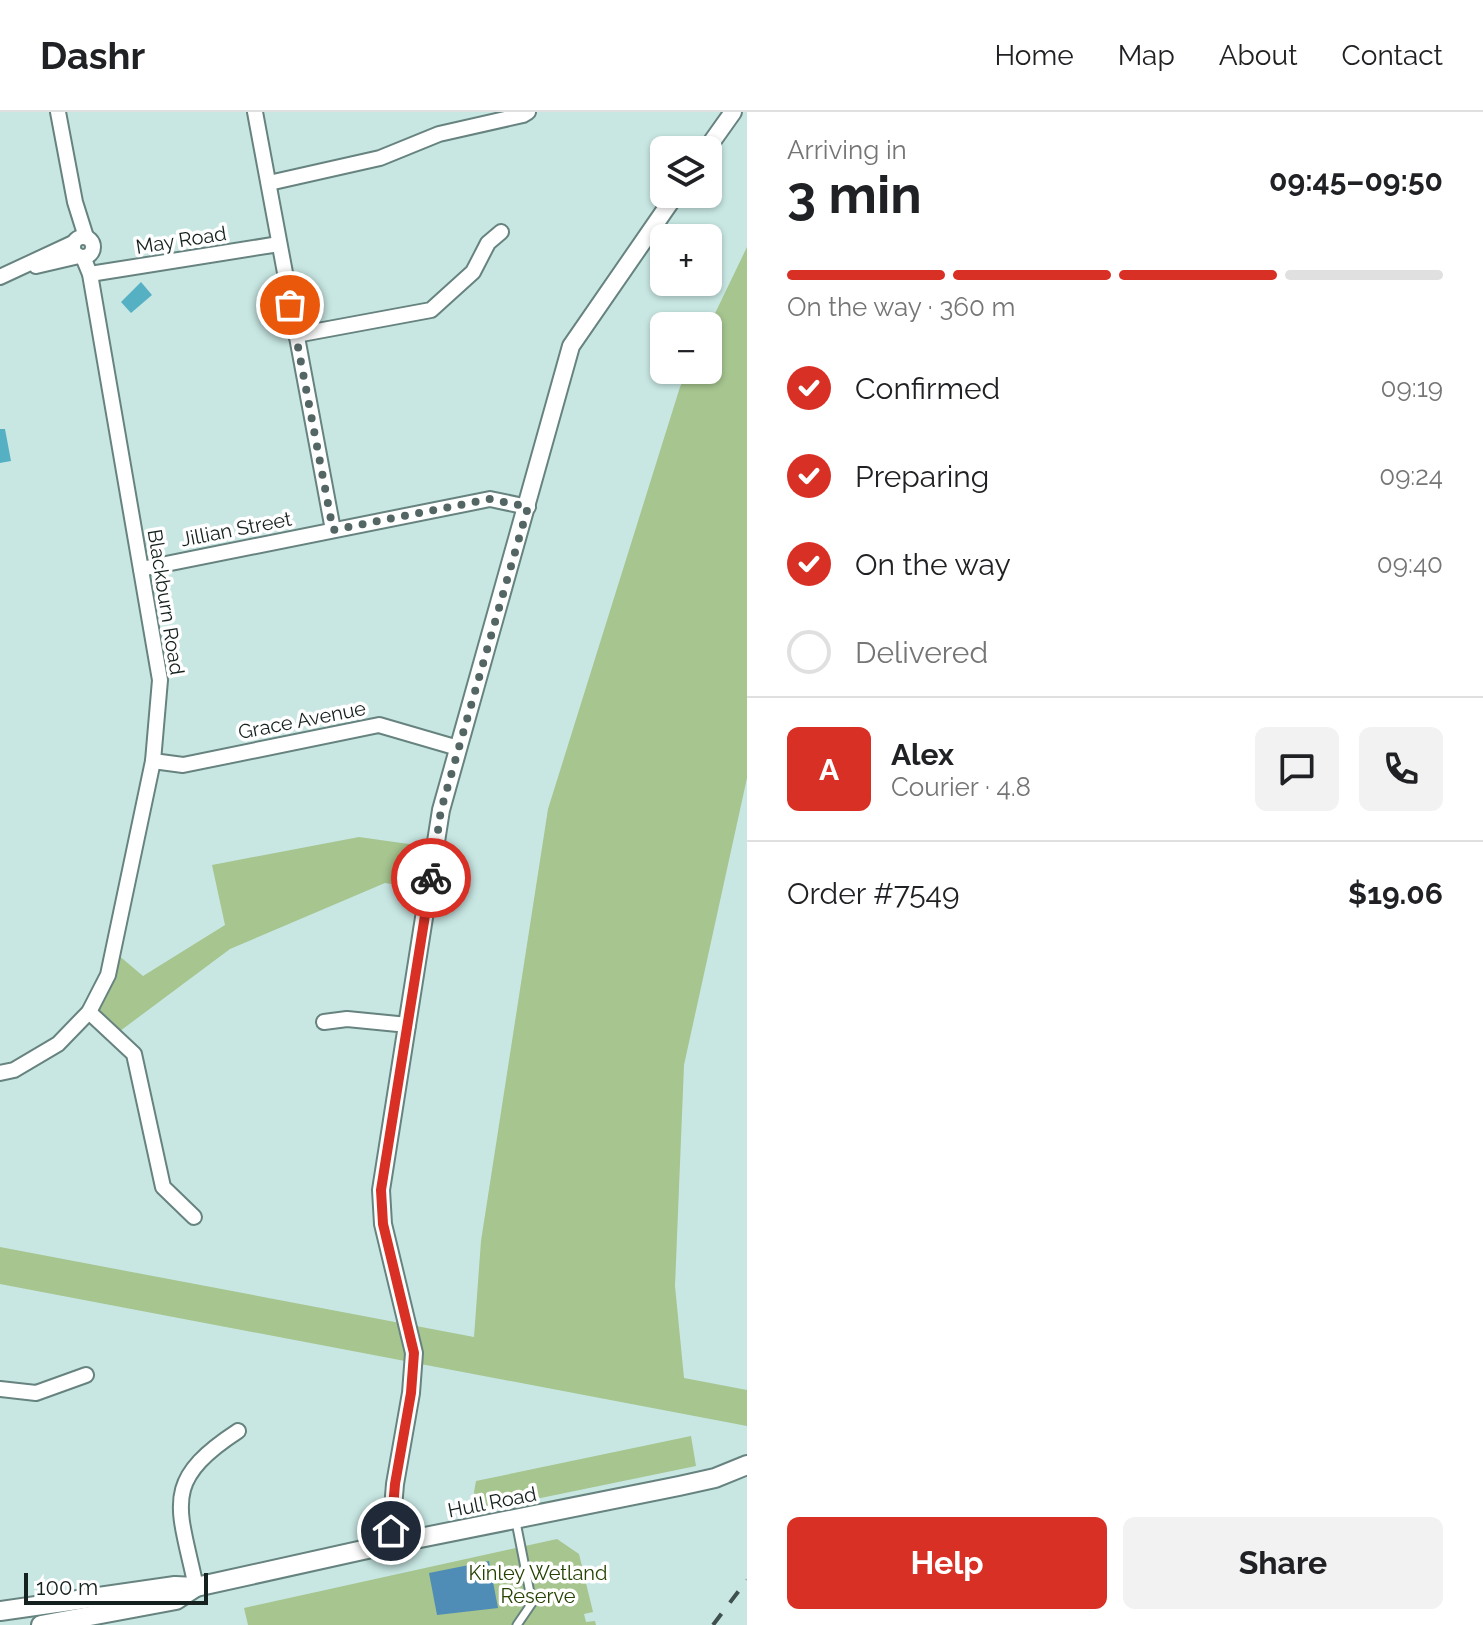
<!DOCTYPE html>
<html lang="en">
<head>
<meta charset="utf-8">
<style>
	:root { --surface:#fff; --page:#f2f2f2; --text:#202124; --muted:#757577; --line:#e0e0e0; --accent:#d93025 }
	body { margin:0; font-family:Raleway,sans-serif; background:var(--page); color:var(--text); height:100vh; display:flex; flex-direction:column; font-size:30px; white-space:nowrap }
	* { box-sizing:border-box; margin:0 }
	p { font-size:26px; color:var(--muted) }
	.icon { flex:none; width:44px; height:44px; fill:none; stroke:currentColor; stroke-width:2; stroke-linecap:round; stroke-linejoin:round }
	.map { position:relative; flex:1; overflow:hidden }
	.panel { display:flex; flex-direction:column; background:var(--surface); width:736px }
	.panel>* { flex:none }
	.buttons { position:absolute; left:650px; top:24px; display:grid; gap:16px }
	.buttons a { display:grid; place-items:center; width:72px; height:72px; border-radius:12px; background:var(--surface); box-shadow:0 2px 6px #0004; font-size:40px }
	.scale { position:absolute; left:24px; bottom:20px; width:184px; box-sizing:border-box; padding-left:8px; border:4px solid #15211f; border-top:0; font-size:22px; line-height:28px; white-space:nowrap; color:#15211f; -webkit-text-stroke:6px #fff; paint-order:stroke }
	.pin { position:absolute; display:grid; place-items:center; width:68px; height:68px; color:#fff; margin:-34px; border:4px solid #fff; border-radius:50%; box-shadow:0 2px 8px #0007 }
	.courier { position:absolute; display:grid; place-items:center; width:80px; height:80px; margin:-40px; border:6px solid #d93025; border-radius:50%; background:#fff; color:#222; box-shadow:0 2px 10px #0007 }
	.head em { font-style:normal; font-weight:700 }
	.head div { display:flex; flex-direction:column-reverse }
	.head { display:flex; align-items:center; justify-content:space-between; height:136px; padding:0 40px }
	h1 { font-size:52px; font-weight:700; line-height:60px }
	.bar { display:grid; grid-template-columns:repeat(4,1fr); gap:12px 8px; align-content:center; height:96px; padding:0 40px }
	.bar i { height:10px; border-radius:6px; background:var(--line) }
	.bar .current { background:var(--accent) }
	.bar p { grid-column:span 4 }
	.line { display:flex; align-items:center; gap:20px; padding:0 40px; border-top:2px solid var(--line) }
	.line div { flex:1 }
	.round { display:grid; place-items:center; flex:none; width:84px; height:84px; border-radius:12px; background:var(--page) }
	ol { padding:0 40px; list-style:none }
	li { display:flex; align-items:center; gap:24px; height:88px }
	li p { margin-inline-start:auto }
	li .icon { padding:8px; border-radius:50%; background:var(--accent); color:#fff; stroke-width:4 }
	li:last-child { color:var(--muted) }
	li i { width:44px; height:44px; border:4px solid var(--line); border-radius:50% }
	.action { display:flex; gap:16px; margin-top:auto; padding:16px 40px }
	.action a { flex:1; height:92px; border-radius:12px; background:var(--accent); color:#fff; font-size:32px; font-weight:700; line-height:92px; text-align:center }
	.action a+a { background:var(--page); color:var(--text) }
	header { display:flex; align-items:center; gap:48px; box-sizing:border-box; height:112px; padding:0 40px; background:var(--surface); border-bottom:2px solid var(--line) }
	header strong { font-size:38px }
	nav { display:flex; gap:44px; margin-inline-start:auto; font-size:28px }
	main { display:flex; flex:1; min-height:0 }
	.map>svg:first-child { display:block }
	.green { fill:#a6c58f }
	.water { fill:#4f8cb6 }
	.building { fill:#55b0c3 }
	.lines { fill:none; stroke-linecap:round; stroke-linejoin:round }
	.service-casing { stroke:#67837f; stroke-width:11 }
	.minor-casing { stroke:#67837f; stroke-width:18 }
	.tertiary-casing { stroke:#67837f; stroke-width:20 }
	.secondary-casing { stroke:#67837f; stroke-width:22 }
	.service { stroke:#fff; stroke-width:7 }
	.minor { stroke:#fff; stroke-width:14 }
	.tertiary { stroke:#fff; stroke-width:16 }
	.secondary { stroke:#fff; stroke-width:18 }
	.rail { stroke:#3f504d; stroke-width:4; stroke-dasharray:14 14; stroke-linecap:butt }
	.done { stroke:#546664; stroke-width:8; stroke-dasharray:0 14.4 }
	.route { stroke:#d93025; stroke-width:10 }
	.labels { text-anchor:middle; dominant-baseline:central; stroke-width:7; stroke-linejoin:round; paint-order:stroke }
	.street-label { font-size:20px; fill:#15211f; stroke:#fff }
	.park-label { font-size:20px; fill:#244200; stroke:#fff }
</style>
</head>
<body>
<header>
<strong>Dashr</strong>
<nav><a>Home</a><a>Map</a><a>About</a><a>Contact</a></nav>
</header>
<main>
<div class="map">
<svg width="747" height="1513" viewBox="0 0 747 1513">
	<rect width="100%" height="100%" fill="#c8e7e3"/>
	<g class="green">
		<polygon points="747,135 747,666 684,953 675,1174 684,1266 747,1278 747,1314 0,1172 0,1135 474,1225 481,1129 548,697 680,275 688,258 708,258 708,216"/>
		<polygon points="359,725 430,735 424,777 385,771 230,837 116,922 92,899 117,842 143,864 225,813 212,753"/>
		<polygon points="691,1324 696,1354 477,1399 474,1380 476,1369"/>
		<polygon points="557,1427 579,1442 593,1500 584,1502 586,1510 595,1509 596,1513 248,1513 244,1496"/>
	</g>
	<polygon class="water" points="489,1449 498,1496 437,1503 429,1461"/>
	<g class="building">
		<polygon points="141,170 152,183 131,201 121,190"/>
		<polygon points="0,317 5,317 11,349 0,351"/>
	</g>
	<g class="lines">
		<defs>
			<polyline id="service" points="516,1410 532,1491 517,1513"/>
			<g id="minor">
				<polyline points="58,0 75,90 86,125"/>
				<polyline points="255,0 333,418"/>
				<polyline points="269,71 380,46 439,22 523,3 528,0"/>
				<circle cx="83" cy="135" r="10"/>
				<polyline points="36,154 79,144"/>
				<polyline points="90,162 279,132"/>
				<polyline points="0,165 73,131"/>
				<polyline points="296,223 431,198 473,160 488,131 501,120"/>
				<polyline points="141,457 490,387 528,395"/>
				<polyline points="153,649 183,653 379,613 458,636"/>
				<polyline points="89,900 134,942 163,1075 194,1105"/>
				<polyline points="324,910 347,907 408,913"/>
				<polyline points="0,961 14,958 58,932 89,900 108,863 153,649 160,568 90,162 83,145"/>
				<polyline points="0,1277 36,1281 86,1263"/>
				<path d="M196,1475C179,1394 160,1370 238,1319"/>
			</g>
			<g id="tertiary">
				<polyline points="706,38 733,0"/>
				<polyline points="390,1432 395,1372 411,1281 414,1241 383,1112 381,1078 441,698 571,234 676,82"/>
			</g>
			<g id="secondary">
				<polyline points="0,1499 175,1474 196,1475 390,1432 679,1374 715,1366 747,1353"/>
				<polyline points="41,1513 176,1488 196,1475"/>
			</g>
		</defs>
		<use href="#service" class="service-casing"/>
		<use href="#minor" class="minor-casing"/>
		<use href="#tertiary" class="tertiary-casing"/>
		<use href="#secondary" class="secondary-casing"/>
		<use href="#service" class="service"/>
		<use href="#minor" class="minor"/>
		<use href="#tertiary" class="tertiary"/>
		<use href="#secondary" class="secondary"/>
		<polyline class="rail" points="713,1513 747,1468"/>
	</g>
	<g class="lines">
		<polyline class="done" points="290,193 333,418 490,387 528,395 441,698 431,766"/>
		<polyline class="route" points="391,1419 395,1372 411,1281 414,1241 383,1112 381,1078 431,766"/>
	</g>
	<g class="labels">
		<g class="street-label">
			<text transform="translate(181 128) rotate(-9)">May Road</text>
			<text transform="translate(236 417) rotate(-11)">Jillian Street</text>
			<text transform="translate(166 490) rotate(81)">Blackburn Road</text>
			<text transform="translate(302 608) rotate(-11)">Grace Avenue</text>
			<text transform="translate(492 1390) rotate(-11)">Hull Road</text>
		</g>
		<g class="park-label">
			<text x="538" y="1461">Kinley Wetland<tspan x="538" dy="23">Reserve</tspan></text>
		</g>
	</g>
</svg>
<div class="buttons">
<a><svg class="icon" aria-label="layers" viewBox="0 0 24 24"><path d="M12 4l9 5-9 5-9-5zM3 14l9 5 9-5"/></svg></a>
<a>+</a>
<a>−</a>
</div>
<div class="scale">100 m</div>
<div class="pin" style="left:290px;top:193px;background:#ea580c"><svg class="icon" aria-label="bag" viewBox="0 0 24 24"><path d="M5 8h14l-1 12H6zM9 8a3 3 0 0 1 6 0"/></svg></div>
<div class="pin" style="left:391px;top:1419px;background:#1f2937"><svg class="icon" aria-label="home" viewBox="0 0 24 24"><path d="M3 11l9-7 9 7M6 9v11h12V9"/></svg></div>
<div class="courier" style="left:431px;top:766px"><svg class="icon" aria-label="bike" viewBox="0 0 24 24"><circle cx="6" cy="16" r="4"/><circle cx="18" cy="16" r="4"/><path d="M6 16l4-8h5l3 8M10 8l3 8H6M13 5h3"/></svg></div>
</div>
<section class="panel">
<div class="head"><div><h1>3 min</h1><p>Arriving in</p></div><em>09:45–09:50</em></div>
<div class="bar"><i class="current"></i><i class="current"></i><i class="current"></i><i></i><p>On the way · 360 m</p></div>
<ol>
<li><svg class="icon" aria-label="check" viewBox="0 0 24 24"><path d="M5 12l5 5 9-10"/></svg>Confirmed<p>09:19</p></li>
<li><svg class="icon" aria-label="check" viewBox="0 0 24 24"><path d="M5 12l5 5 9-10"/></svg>Preparing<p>09:24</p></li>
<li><svg class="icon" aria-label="check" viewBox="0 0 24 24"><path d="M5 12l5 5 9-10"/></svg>On the way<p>09:40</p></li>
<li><i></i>Delivered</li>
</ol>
<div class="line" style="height:144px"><b class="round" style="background:var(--accent);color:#fff">A</b><div><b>Alex</b><p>Courier · 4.8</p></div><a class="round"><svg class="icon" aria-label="chat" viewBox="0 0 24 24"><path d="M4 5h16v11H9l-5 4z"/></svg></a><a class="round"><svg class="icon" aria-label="phone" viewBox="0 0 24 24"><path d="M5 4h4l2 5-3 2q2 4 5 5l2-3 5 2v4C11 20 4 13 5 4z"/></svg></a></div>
<div class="line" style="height:104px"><div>Order #7549</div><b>$19.06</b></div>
<div class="action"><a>Help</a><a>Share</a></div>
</section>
</main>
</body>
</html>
